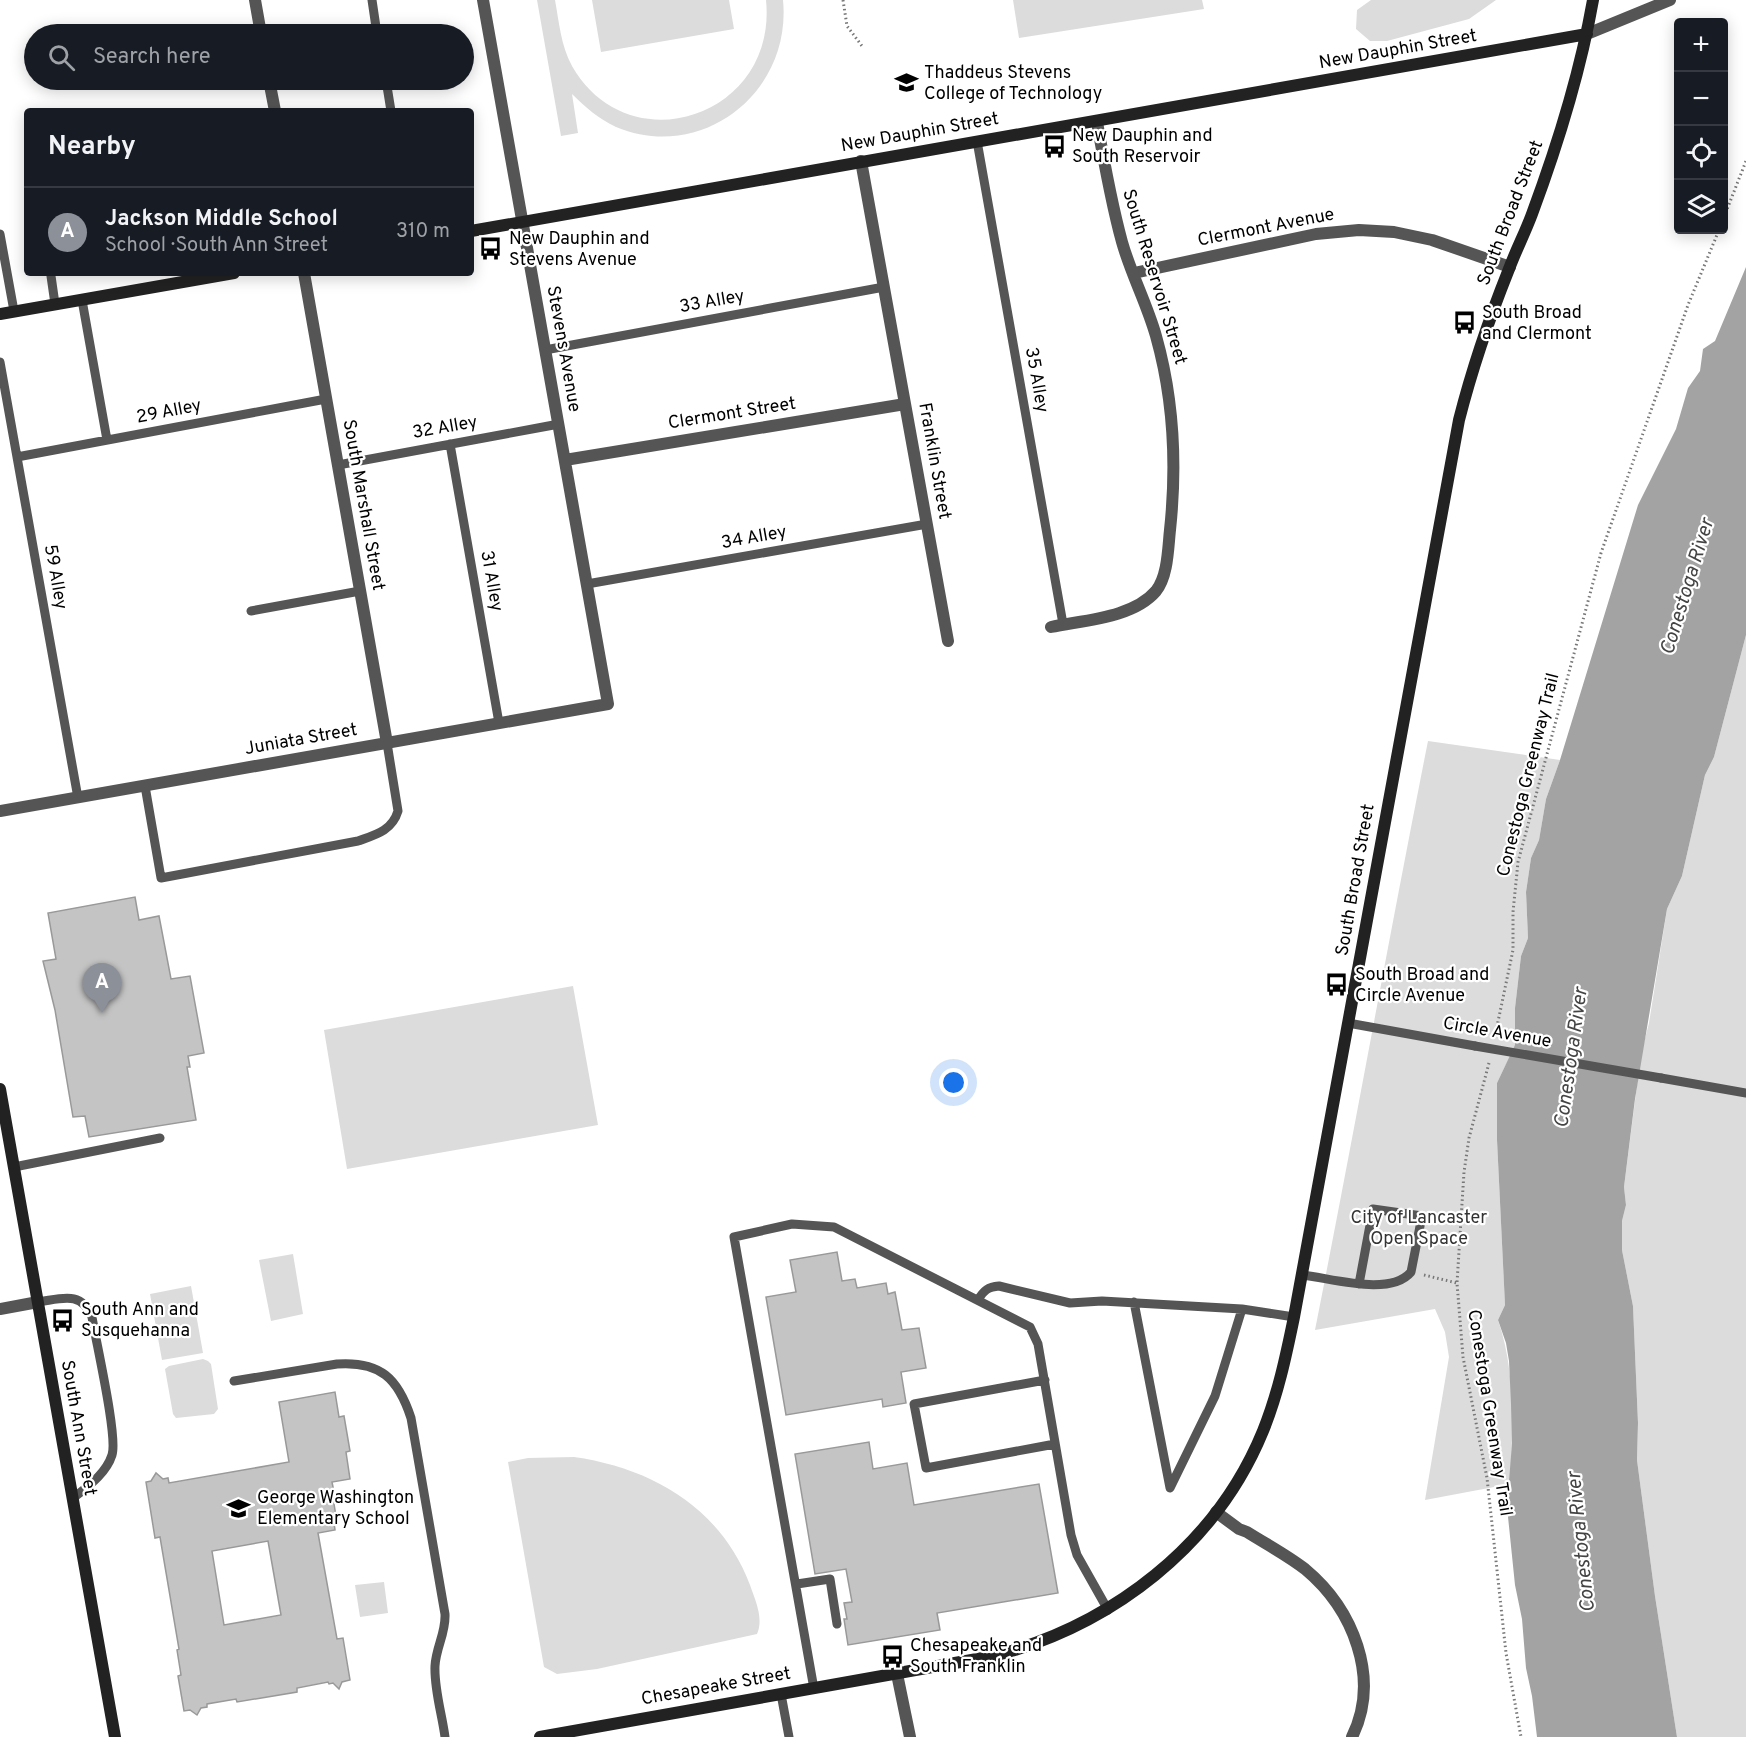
<!DOCTYPE html>
<meta charset="utf-8">
<style>
:root{--surface:#171b24;--page:#242831;--text:#f1f3f6;--muted:#9ea1a6;--line:#363941;--accent:#8c9099}
body{margin:0;font-family:Overpass,sans-serif;background:var(--page);color:var(--text)}
.controls{position:absolute;right:18px;top:18px;display:grid;overflow:hidden;border-radius:6px;box-shadow:0 3px 15px #0003}
.controls button{width:54px;height:54px;display:grid;place-items:center;padding:0;border:0;border-bottom:2px solid var(--line);background:var(--surface);color:var(--text);font:30px sans-serif}
.you{position:absolute;left:954px;top:1083px;width:21px;height:21px;margin:-15px;border:4px solid #fff;border-radius:50%;background:#1a73e8;box-shadow:0 0 0 9px #1a73e833}
.badge{display:grid;place-items:center;width:39px;height:39px;border-radius:50%;background:var(--accent);color:#fff;font-size:20px;font-weight:700}
.pin{position:absolute;translate:-50% -50px;filter:drop-shadow(0 2px 3px #0008)}
.pin::after{content:'';position:absolute;top:32px;width:21px;height:18px;background:inherit;clip-path:polygon(0 0,100% 0,50% 100%)}
.list{margin:0;padding:0;list-style:none}
h2{display:flex;justify-content:space-between;align-items:center;height:78px;margin:0;padding:0 24px;font-size:26px}
h2 small{font-size:20px;font-weight:400;color:var(--muted)}
.list li{display:grid;grid-template-columns:39px 1fr auto;gap:18px;align-items:center;box-sizing:border-box;height:90px;padding:0 24px;border-top:2px solid var(--line)}
.list b{display:block;font-size:22px;white-space:nowrap}
.list p{margin:0;font-size:20px;white-space:nowrap;color:var(--muted)}
.list em{font-size:20px;font-style:normal;color:var(--muted)}
.icon{flex:none;width:33px;height:33px;fill:none;stroke:currentColor;stroke-width:2;stroke-linecap:round;stroke-linejoin:round}
.map{position:relative;flex:none;width:1746px;height:1737px;overflow:hidden}
.search{position:absolute;background:var(--surface);box-shadow:0 3px 15px #0003;left:24px;top:24px;width:450px;height:66px;display:flex;align-items:center;gap:15px;box-sizing:border-box;padding:0 21px;border-radius:33px;color:var(--muted);font-size:22px}
.panel{position:absolute;background:var(--surface);box-shadow:0 3px 15px #0003;left:24px;top:108px;width:450px;height:168px;border-radius:6px}
.map>svg:first-child{display:block}
.green{fill:#dcdcdc}
.water{fill:#a3a3a3}
.building{fill:#c4c4c4;stroke:#999;stroke-width:1.5;fill-rule:evenodd}
.lines{fill:none;stroke-linecap:round;stroke-linejoin:round}
.path{stroke:#777;stroke-width:3;stroke-dasharray:1.5 3;stroke-linecap:butt}
.lane{stroke:#555;stroke-width:9}
.street{stroke:#555;stroke-width:12}
.secondary{stroke:#222;stroke-width:12}
.lane-bridge{stroke:#555;stroke-width:9}
.labels{text-anchor:middle;dominant-baseline:central;stroke-width:4.5;stroke-linejoin:round;paint-order:stroke}
.street-label{font-size:18px;fill:#000;stroke:#fff}
.poi-label{font-size:18px;fill:#000;stroke:#fff;text-anchor:start}
.park-label{font-size:18px;fill:#333;stroke:#fff}
.water-label{font-size:20px;font-style:italic;fill:#444;stroke:#fff}
</style>
<div class="map">
<svg width="1746" height="1737" viewBox="0 0 1746 1737">
<rect width="100%" height="100%" fill="#fff"/>
<path class="green" d="M 537,0 L 555,0 C 559,22 561,46 572,66 C 629,166 778,116 766,0 L 783,0 C 792,92 703,163 616,127 C 599,119 585,107 572,94 L 578,133 L 561,136 Z
M 592,0 L 729,0 L 734,29 L 601,52 Z
M 1013,0 L 1202,0 L 1204,9 L 1019,38 Z
M 1371,0 L 1496,0 L 1469,19 L 1387,41 L 1370,41 L 1356,29 L 1357,10 Z
M 1746,635 L 1746,1737 L 1677,1737 L 1655,1596 L 1637,1460 L 1638,1423 L 1633,1306 L 1622,1250 L 1622,1221 L 1626,1205 L 1624,1187 L 1641,1054 L 1649,1023 L 1667,909 L 1682,876 L 1705,775 L 1714,757 Z
M 1428,741 L 1560,760 L 1546,799 L 1539,840 L 1531,858 L 1526,892 L 1528,938 L 1521,956 L 1515,1008 L 1515,1046 L 1497,1083 L 1497,1140 L 1505,1305 L 1498,1320 C 1516,1372 1513,1430 1510,1484 L 1425,1500 L 1449,1357 L 1445,1332 L 1435,1309 L 1315,1330 C 1354,1133 1389,937 1428,741 Z
M 573,986 L 598,1125 L 347,1169 L 324,1030 Z
M 293,1254 L 303,1314 L 271,1321 L 259,1260 Z
M 191,1286 L 203,1353 L 162,1360 L 150,1294 Z
M 203,1359 L 208,1361 L 211,1364 L 218,1409 L 214,1414 L 176,1418 L 173,1414 L 165,1369 L 169,1366 Z
M 574,1457 C 652,1468 721,1508 750,1585 C 755,1600 764,1618 757,1634 L 597,1669 L 557,1674 L 544,1667 L 508,1462 L 528,1458 Z
M 384,1582 L 388,1613 L 360,1617 L 355,1585 Z"/>
<path class="water" d="M 1746,267 L 1746,635 L 1714,757 L 1705,775 L 1682,876 L 1667,909 L 1635,1099 L 1624,1187 L 1626,1205 L 1622,1221 L 1622,1250 L 1633,1306 L 1638,1423 L 1637,1460 L 1655,1596 L 1677,1737 L 1537,1737 L 1532,1696 L 1526,1668 L 1522,1619 L 1515,1585 L 1507,1507 L 1512,1443 L 1511,1404 L 1509,1361 L 1506,1343 L 1498,1320 L 1505,1305 L 1497,1140 L 1497,1083 L 1515,1045 L 1515,1008 L 1521,956 L 1528,938 L 1526,892 L 1531,858 L 1539,840 L 1546,799 L 1560,760 L 1638,505 L 1676,429 L 1688,388 L 1700,371 L 1703,349 L 1715,341 Z"/>
<path class="building" d="M 135,897 L 139,920 L 159,916 L 171,979 L 190,976 L 204,1053 L 188,1056 L 190,1067 L 187,1067 L 196,1120 L 89,1137 L 85,1116 L 73,1117 L 55,1010 L 43,961 L 56,959 L 48,913 Z
M 837,1252 L 842,1281 L 855,1279 L 857,1288 L 886,1283 L 888,1294 L 895,1292 L 902,1330 L 919,1328 L 926,1368 L 901,1372 L 906,1403 L 883,1407 L 882,1399 L 786,1415 L 766,1297 L 796,1292 L 790,1260 Z
M 335,1392 L 339,1417 L 344,1416 L 350,1451 L 346,1452 L 350,1479 L 332,1482 L 335,1497 L 333,1498 L 337,1522 L 334,1522 L 335,1530 L 318,1533 L 337,1639 L 343,1638 L 350,1680 L 342,1682 L 339,1689 L 333,1683 L 329,1684 L 328,1682 L 297,1688 L 297,1692 L 237,1702 L 236,1699 L 207,1704 L 207,1707 L 201,1708 L 197,1715 L 190,1710 L 184,1711 L 178,1676 L 181,1675 L 177,1650 L 179,1649 L 160,1537 L 155,1538 L 146,1482 L 151,1481 L 156,1473 L 163,1479 L 168,1478 L 169,1483 L 289,1462 L 279,1402 ZM 268,1541 L 281,1615 L 224,1625 L 212,1551 Z
M 869,1442 L 873,1469 L 907,1463 L 914,1505 L 1039,1484 L 1058,1593 L 937,1613 L 940,1630 L 848,1645 L 844,1619 L 847,1619 L 844,1603 L 852,1602 L 846,1569 L 815,1574 L 795,1454 Z"/>
<g class="lines">
<path class="path" d="M 843,0 L 847,26 L 862,46
M 1724,217 L 1746,161
M 1495,1036 L 1513,950 L 1513,912 L 1518,862 L 1601,553 L 1688,305 L 1719,230
M 1489,1063 L 1469,1138 L 1464,1172 L 1457,1283 L 1463,1357 L 1487,1478 L 1506,1653 L 1521,1737
M 1424,1275 L 1457,1283"/>
<path class="lane" d="M 372,0 L 377,34
M 386,80 L 391,111
M 977,141 L 1063,624
M 0,234 L 14,311
M 51,276 L 55,304
M 82,300 L 107,440
M 545,350 L 884,287
M 0,362 L 78,798
M 450,444 L 499,723
M 17,457 L 326,399
M 338,465 L 559,424
M 587,584 L 927,524
M 251,611 L 360,591
M 145,786 L 161,878 L 358,841 C 375,835 392,831 398,811 L 387,743
M 1348,1023 L 1475,1046
M 1661,1078 L 1746,1093
M 14,1167 L 160,1138
M 1302,1275 C 1331,1278 1390,1297 1411,1272 L 1422,1216 L 1373,1209 L 1359,1284
M 978,1300 C 984,1290 988,1287 999,1286 L 1070,1303 L 1102,1301 L 1242,1309 L 1294,1317
M 38,1302 C 61,1299 81,1290 92,1317 C 96,1342 118,1437 112,1455 C 106,1474 87,1487 72,1499
M 1134,1302 L 1170,1488 L 1215,1396 L 1242,1309
M 1045,1380 L 914,1404 L 926,1468 L 1055,1444
M 234,1381 L 337,1364 C 380,1361 398,1378 411,1418 L 445,1614 C 446,1633 436,1647 435,1666 C 434,1689 442,1714 445,1737
M 797,1584 L 830,1579 L 837,1624
M 814,1689 L 734,1237 L 792,1224 L 834,1227 L 1030,1327 L 1038,1344 L 1071,1535 L 1077,1555 L 1108,1610
M 781,1694 L 789,1737"/>
<path class="street" d="M 255,0 L 261,34
M 1587,34 L 1670,0
M 269,80 L 275,111
M 861,161 L 948,641
M 304,273 L 387,743
M 1134,273 L 1316,234 L 1359,230 L 1394,232 L 1432,240 L 1510,267
M 565,460 L 905,404
M 1051,627 C 1084,620 1133,618 1156,591 C 1168,576 1168,548 1170,530 C 1177,464 1174,400 1156,336 C 1147,304 1131,274 1122,242 C 1111,202 1104,162 1097,122
M 0,811 L 608,704 L 483,0
M 0,1309 L 38,1302
M 1216,1512 L 1239,1529 L 1247,1532 C 1266,1544 1287,1555 1305,1569 C 1353,1609 1381,1678 1352,1737
M 897,1674 L 910,1737"/>
<path class="secondary" d="M 471,231 L 1587,34
M 0,314 L 234,273
M 0,1089 L 115,1737
M 540,1737 L 994,1656 C 1112,1625 1216,1546 1263,1431 C 1278,1394 1286,1356 1294,1317 L 1459,420 C 1472,369 1489,319 1509,269 C 1516,250 1525,233 1532,214 C 1558,144 1580,74 1593,0"/>
<path class="lane-bridge" d="M 1475,1046 L 1661,1078"/>
</g>
<defs>
<symbol id="university-bare" viewBox="-9 -9 18 18"><path d="M0-5L7-2L0 1L-7-2ZM-4 1L0 2.5L4 1V4Q0 6-4 4Z" fill="#000" stroke="#fff" stroke-width="2.5" paint-order="stroke"/></symbol>
<symbol id="bus-bare" viewBox="-9 -9 18 18"><path d="M-5-6H5V4H4V6H2V4H-2V6H-4V4H-5ZM-3.5-4V0h7V-4ZM-3.5 1.2v1.5H-2V1.2ZM2 1.2v1.5H3.5V1.2Z" fill="#000" stroke="#fff" stroke-width="2.5" paint-order="stroke"/></symbol>
<symbol id="school-bare" viewBox="-9 -9 18 18"><path d="M0-5L7-2L0 1L-7-2ZM-4 1L0 2.5L4 1V4Q0 6-4 4Z" fill="#000" stroke="#fff" stroke-width="2.5" paint-order="stroke"/></symbol>
</defs>
<g fill-rule="evenodd">
<use href="#university-bare" x="890" y="66" width="33" height="33"/>
<use href="#bus-bare" x="1038" y="130" width="33" height="33"/>
<use href="#bus-bare" x="474" y="232" width="33" height="33"/>
<use href="#bus-bare" x="1448" y="306" width="33" height="33"/>
<use href="#bus-bare" x="1320" y="968" width="33" height="33"/>
<use href="#bus-bare" x="46" y="1304" width="33" height="33"/>
<use href="#school-bare" x="222" y="1492" width="33" height="33"/>
<use href="#bus-bare" x="876" y="1640" width="33" height="33"/>
</g>
<g class="labels">
<g class="street-label">
<text transform="translate(1398 50) rotate(-10)">New Dauphin Street</text>
<text transform="translate(920 133) rotate(-10)">New Dauphin Street</text>
<text transform="translate(1511 213) rotate(-69)">South Broad Street</text>
<text transform="translate(1266 228) rotate(-11)">Clermont Avenue</text>
<text transform="translate(1154 277) rotate(73)">South Reservoir Street</text>
<text transform="translate(712 302) rotate(-10)">33 Alley</text>
<text transform="translate(563 349) rotate(80)">Stevens Avenue</text>
<text transform="translate(1036 380) rotate(80)">35 Alley</text>
<text transform="translate(169 412) rotate(-11)">29 Alley</text>
<text transform="translate(732 414) rotate(-9)">Clermont Street</text>
<text transform="translate(445 428) rotate(-10)">32 Alley</text>
<text transform="translate(934 461) rotate(80)">Franklin Street</text>
<text transform="translate(363 505) rotate(80)">South Marshall Street</text>
<text transform="translate(754 538) rotate(-10)">34 Alley</text>
<text transform="translate(55 577) rotate(80)">59 Alley</text>
<text transform="translate(491 581) rotate(80)">31 Alley</text>
<text transform="translate(301 740) rotate(-10)">Juniata Street</text>
<text transform="translate(1529 775) rotate(-76)">Conestoga Greenway Trail</text>
<text transform="translate(1356 880) rotate(-80)">South Broad Street</text>
<text transform="translate(1497 1033) rotate(10)">Circle Avenue</text>
<text transform="translate(1489 1413) rotate(81)">Conestoga Greenway Trail</text>
<text transform="translate(78 1428) rotate(80)">South Ann Street</text>
<text transform="translate(716 1687) rotate(-10)">Chesapeake Street</text>
</g>
<g class="poi-label">
<text x="924" y="73">Thaddeus Stevens<tspan x="924" dy="21">College of Technology</tspan></text>
<text x="1072" y="136">New Dauphin and<tspan x="1072" dy="21">South Reservoir</tspan></text>
<text x="509" y="239">New Dauphin and<tspan x="509" dy="21">Stevens Avenue</tspan></text>
<text x="1482" y="313">South Broad<tspan x="1482" dy="21">and Clermont</tspan></text>
<text x="1355" y="975">South Broad and<tspan x="1355" dy="21">Circle Avenue</tspan></text>
<text x="81" y="1310">South Ann and<tspan x="81" dy="21">Susquehanna</tspan></text>
<text x="257" y="1498">George Washington<tspan x="257" dy="21">Elementary School</tspan></text>
<text x="910" y="1646">Chesapeake and<tspan x="910" dy="21">South Franklin</tspan></text>
</g>
<g class="park-label">
<text x="1419" y="1218">City of Lancaster<tspan x="1419" dy="21">Open Space</tspan></text>
</g>
<g class="water-label">
<text transform="translate(1688 587) rotate(-73)">Conestoga River</text>
<text transform="translate(1572 1058) rotate(-82)">Conestoga River</text>
<text transform="translate(1582 1542) rotate(-96)">Conestoga River</text>
</g>
</g>
</svg>
<div class="controls">
<button>+</button>
<button>−</button>
<button><svg class="icon" aria-label="locate" viewBox="0 0 24 24"><circle cx="12" cy="12" r="6"/><path d="M12 2v4M12 18v4M2 12h4M18 12h4"/></svg></button>
<button><svg class="icon" aria-label="layers" viewBox="0 0 24 24"><path d="M12 4l9 5-9 5-9-5zM3 14l9 5 9-5"/></svg></button>
</div>
<div class="you"></div>
<div class="pin badge" style="left:102px;top:1013px">A</div>
<div class="search"><svg class="icon" aria-label="search" viewBox="0 0 24 24"><circle cx="10" cy="10" r="6"/><path d="M15 15l6 6"/></svg>Search here</div>
<section class="panel">
<h2>Nearby<small></small></h2>
<ul class="list">
<li><span class="badge">A</span><div><b>Jackson Middle School</b><p>School · South Ann Street</p></div><em>310 m</em></li>
</ul>
</section>
</div>
